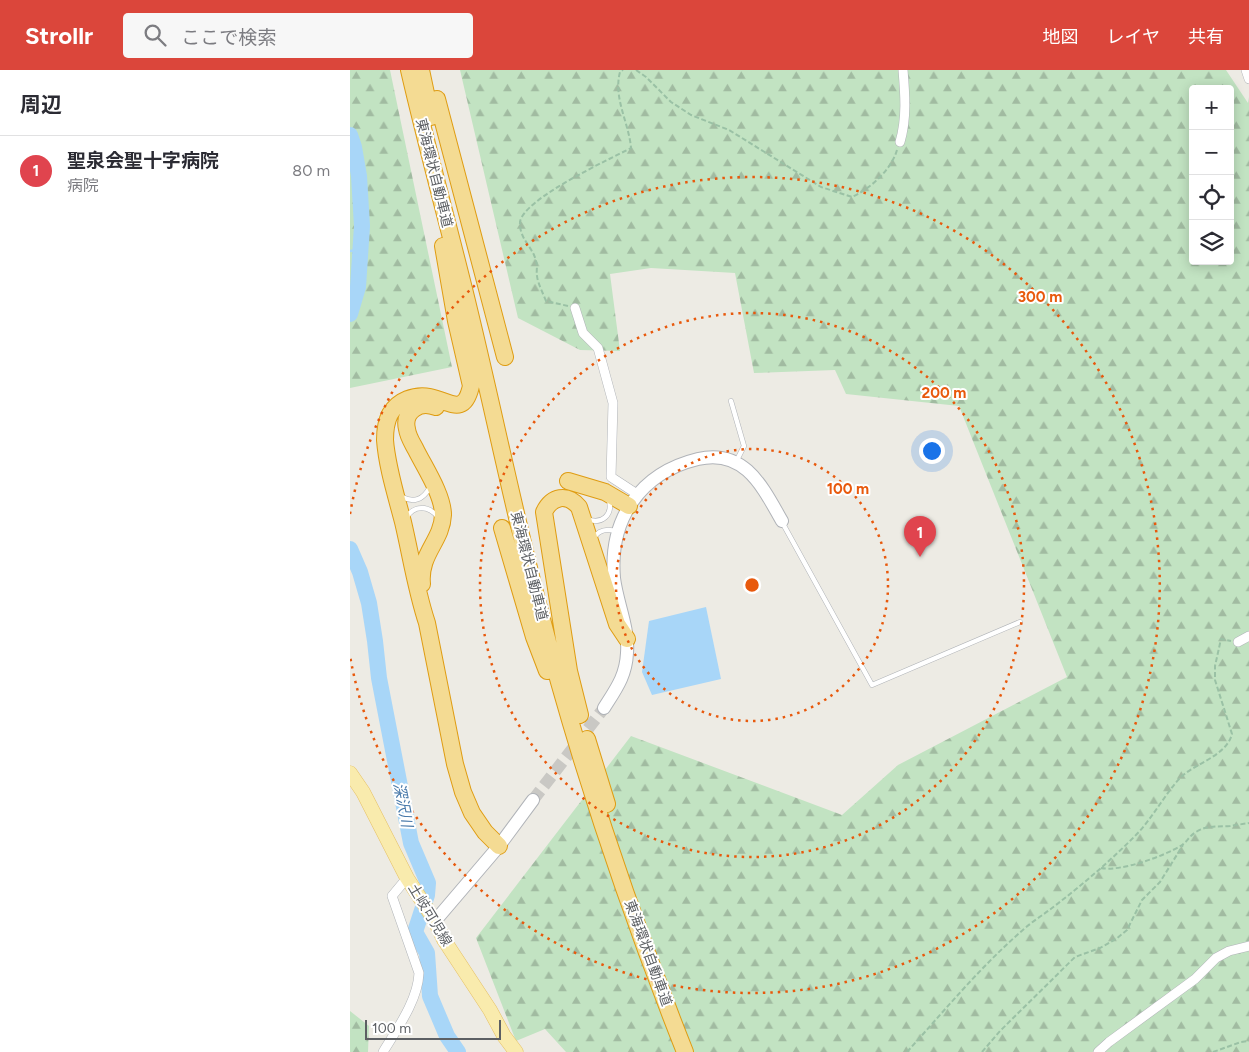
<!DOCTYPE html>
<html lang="ja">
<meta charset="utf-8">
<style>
:root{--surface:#fff;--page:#f7f7f7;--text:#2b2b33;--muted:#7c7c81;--line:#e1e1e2;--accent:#db463b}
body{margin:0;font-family:Figtree,"Noto Sans JP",sans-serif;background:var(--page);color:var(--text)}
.controls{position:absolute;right:15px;top:15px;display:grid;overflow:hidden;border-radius:5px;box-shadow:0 2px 12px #0003}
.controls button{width:45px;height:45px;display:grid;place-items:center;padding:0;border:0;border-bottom:1px solid var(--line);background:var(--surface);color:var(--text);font:25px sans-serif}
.scale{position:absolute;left:15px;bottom:12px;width:136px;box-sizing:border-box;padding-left:5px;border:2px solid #5c5f63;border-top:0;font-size:14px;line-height:18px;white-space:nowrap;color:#5c5f63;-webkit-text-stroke:4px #fff;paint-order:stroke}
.you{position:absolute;left:581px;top:380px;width:18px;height:18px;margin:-12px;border:4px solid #fff;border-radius:50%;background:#1a73e8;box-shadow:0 0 0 8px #1a73e833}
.badge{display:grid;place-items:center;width:32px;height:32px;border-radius:50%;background:var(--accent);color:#fff;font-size:16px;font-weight:700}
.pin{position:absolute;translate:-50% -41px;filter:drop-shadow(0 1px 2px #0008)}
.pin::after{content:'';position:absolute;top:26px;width:18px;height:15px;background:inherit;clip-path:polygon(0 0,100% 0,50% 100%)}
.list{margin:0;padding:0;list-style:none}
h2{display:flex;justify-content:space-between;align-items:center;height:65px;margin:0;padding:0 20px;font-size:21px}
h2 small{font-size:16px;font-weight:400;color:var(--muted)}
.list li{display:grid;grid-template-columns:32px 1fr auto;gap:15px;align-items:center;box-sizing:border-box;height:70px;padding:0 20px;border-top:1px solid var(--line)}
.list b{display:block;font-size:19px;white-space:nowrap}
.list p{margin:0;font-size:16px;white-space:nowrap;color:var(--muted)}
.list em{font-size:16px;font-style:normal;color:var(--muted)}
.icon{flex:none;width:28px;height:28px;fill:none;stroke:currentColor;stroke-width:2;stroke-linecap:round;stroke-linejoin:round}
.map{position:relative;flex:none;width:899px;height:982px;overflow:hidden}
header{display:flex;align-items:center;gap:30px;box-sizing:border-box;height:70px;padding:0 25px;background:var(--accent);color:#fff}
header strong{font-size:24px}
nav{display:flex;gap:28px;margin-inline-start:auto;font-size:18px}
.search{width:350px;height:45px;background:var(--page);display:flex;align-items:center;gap:12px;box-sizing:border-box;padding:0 18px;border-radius:5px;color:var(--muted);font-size:19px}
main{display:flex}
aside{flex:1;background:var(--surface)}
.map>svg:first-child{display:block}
.forest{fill:url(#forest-firs);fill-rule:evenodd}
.water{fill:#a8d6f8}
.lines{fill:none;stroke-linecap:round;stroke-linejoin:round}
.stream{stroke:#a8d6f8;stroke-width:2.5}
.river{stroke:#a8d6f8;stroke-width:16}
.secondary-tunnel{stroke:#c9c8c4;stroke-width:12;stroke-dasharray:12 6;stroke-linecap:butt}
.lane-casing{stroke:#b1b4b8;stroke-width:5.5}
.street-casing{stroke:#b1b4b8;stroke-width:10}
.secondary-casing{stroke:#b0b3b8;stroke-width:14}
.primary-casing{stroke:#e6c063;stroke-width:15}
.highway-casing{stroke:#df9c12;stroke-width:18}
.path{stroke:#9ac1a5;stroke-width:2;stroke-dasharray:5 2.5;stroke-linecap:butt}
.lane{stroke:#fff;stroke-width:4.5}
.street{stroke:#fff;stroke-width:9}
.secondary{stroke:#fff;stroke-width:12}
.primary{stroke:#f9ebad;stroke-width:14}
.highway{stroke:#f4db93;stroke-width:16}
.ring{fill:none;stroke:#e8590c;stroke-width:2.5;stroke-dasharray:2.5 5}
.labels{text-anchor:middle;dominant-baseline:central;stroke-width:4;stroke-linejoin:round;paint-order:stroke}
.street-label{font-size:14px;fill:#5c5f63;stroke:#fff}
.water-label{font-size:15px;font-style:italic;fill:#4778a9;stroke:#fff}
.centre{fill:#e8590c;stroke:#fff;stroke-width:2.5}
.ring-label{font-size:15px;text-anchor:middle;font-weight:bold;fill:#e8590c;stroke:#fff;stroke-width:4;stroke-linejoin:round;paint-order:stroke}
</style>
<header>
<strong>Strollr</strong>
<div class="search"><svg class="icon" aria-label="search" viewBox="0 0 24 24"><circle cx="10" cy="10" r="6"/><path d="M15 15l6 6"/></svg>ここで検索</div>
<nav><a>地図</a><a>レイヤ</a><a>共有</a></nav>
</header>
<main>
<aside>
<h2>周辺<small></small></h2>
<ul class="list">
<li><span class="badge" style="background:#e0444e">1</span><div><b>聖泉会聖十字病院</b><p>病院</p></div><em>80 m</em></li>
</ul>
</aside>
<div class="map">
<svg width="899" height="982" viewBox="0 0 899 982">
<defs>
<pattern id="forest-firs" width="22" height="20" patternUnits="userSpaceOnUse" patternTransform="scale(1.25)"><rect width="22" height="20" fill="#c2e3c2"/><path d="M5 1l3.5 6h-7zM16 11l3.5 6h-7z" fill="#a1bba1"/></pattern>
</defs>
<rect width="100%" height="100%" fill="#edebe4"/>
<path class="forest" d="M 0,0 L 40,0 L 102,297 L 0,318 Z
M 110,0 L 876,0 L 898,33 L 899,27 L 899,982 L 216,982 L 195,959 L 166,971 L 126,868 L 281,666 L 492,745 L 548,695 L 717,607 L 609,336 L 496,324 L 485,300 L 404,303 L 385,203 L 301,198 L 260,204 L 270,281 L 230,280 L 168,248 ZM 843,19 L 880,19 L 880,191 L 843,191 Z
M 0,941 L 19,956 L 18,982 L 0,982 Z"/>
<path class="water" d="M 356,537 L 371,609 L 302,625 L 292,602 L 299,551 Z"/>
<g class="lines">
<path class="stream" d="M 0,181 L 10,180"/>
<path class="river" d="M 0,65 L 4,77 L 9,106 L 12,156 L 8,217 L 0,244
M 0,479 L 10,502 L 19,533 L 25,571 L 29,608 L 61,773 L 78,813 L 77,825 L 65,862 L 77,883 L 80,926 L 97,966 L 108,982"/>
<path class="secondary-tunnel" d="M 183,730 L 254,638"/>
<defs>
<path id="lane" d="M 381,331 L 394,376 L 386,392
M 52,427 C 64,433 73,430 80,417
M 56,448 C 64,435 78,435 88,447
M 237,449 C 252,455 263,445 259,430
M 432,452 L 522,615 L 670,552
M 243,469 C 249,459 257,458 268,462"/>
<path id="street" d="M 896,0 L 899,9
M 550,72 C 557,48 555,24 553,0
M 225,238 L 233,263 L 248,278 L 263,333 L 261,407 L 287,424
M 888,572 L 899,566
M 33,982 C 47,959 68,930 69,903 L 42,826 L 57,808
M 748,982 L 759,972 L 845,909 L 866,888 L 879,881 L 899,876"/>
<path id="secondary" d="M 254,638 C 266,619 276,606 277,583 C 279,557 267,533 264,508 C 259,449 290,403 348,389 C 395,378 413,418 432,451
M 85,851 L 149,776 L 183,730"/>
<path id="primary" d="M 0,703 L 13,722 L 57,808 L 85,851 L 94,870 L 140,940 L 154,966 L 166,982"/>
<path id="highway" d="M 59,0 C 76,74 96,146 114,219 C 140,324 161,429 188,534 C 227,686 277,836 335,982
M 71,0 L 81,47
M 87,29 L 155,287
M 93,176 L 106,251 L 121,316 C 114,347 100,331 80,327 C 65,324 48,330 40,344 C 36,352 35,361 35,370 C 37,397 46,425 53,452 C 61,486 66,520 77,553 L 105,694 L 113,722 L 122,743 L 135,762 L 149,776
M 218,411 L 255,422 L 279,436
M 152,458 L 184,567 L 197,601
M 72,514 C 69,484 92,471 93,445 C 93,425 75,398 66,380 C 63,374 58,367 57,359 C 55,351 57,344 64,339 C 70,334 78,334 86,337
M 230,645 L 219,601 L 194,442 C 202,426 217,423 229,437 L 267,554 L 277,569
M 237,669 L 257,734"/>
</defs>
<use href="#lane" class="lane-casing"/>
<use href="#street" class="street-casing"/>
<use href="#secondary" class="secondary-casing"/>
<use href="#primary" class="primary-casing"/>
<use href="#highway" class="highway-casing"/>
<path class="path" d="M 286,0 L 296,7 L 321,32 L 341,45 L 379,60 L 471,117 L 502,127 C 521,118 541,100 547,80
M 218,236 L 196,231 C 193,223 188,214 187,206 C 186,201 188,195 186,191 C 183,177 169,169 170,152 C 173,129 260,89 281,78 C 279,53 263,28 270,2 L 273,0
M 751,798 C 770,802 815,786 832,775 C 837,772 840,765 846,762 C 857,755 868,757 880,756 C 886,755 893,754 899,753
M 557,982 C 595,940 631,896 674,859 C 683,851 693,845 702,838 C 731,816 759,792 785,766 C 802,749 813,727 829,709 C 844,693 876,687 882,664 L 865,610 L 865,596 L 871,569 L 881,571
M 632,982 L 650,961 L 725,887 L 750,878 L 766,869 L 777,860 L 792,830 L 810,812 L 833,775
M 863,982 L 891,972 L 899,971"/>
<use href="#lane" class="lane"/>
<use href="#street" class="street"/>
<use href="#secondary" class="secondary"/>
<use href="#primary" class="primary"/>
<use href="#highway" class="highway"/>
</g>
<g class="ring">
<circle cx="402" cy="515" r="136"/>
<circle cx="402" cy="515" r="272"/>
<path d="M0 444A408 408 0 1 1 0 586"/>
</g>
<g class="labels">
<g class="street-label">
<text transform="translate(84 103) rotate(76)">東海環状自動車道</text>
<text transform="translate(179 496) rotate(76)">東海環状自動車道</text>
<text transform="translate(80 845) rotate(59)">土岐可児線</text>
<text transform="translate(298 883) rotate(70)">東海環状自動車道</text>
</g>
<g class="water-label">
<text transform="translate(53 735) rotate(79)">深沢川</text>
</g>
</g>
<circle cx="402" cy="515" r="8" class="centre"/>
<g class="ring-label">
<text x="690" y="232">300 m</text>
<text x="594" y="328">200 m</text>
<text x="498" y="424">100 m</text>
</g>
</svg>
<div class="controls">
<button>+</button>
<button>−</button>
<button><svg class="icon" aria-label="locate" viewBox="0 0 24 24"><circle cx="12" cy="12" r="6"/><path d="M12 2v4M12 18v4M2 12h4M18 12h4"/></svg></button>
<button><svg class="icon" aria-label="layers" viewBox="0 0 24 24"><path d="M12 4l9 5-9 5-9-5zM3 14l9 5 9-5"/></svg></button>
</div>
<div class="scale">100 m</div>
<div class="you"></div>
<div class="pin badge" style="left:570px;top:487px;background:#e0444e">1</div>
</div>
</main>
